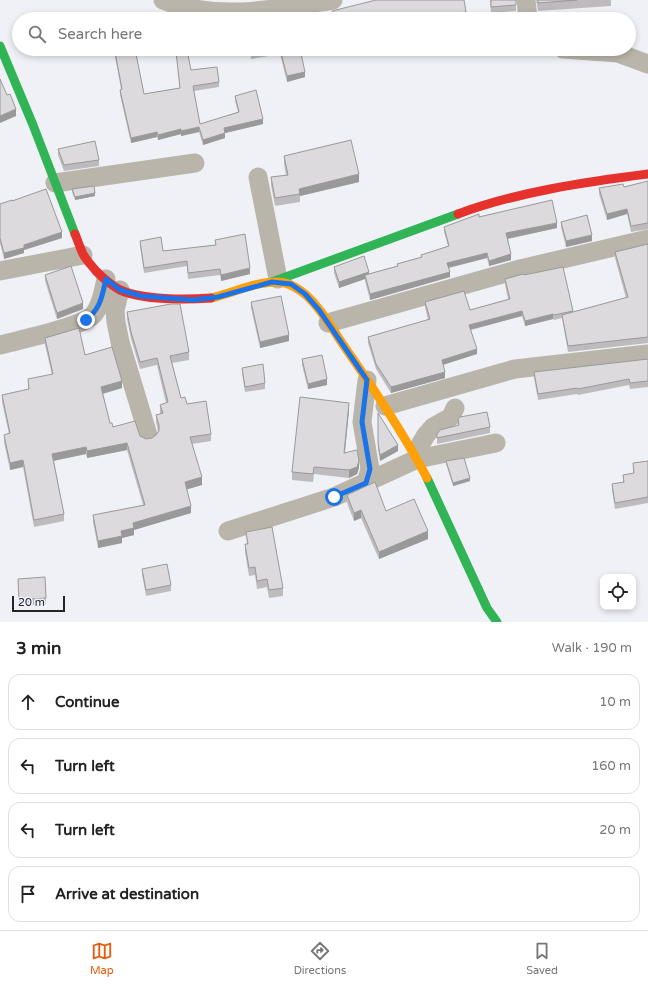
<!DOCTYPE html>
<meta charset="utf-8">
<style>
:root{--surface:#fff;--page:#f2f2f2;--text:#222;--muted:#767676;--line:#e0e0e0;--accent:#ea580c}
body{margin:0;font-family:"Varela Round",sans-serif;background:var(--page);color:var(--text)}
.controls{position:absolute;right:12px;bottom:12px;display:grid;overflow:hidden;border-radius:8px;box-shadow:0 2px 6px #0003}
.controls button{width:36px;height:36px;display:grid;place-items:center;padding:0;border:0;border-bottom:1px solid var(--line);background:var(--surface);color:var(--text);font:20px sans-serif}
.scale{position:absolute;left:12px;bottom:10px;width:53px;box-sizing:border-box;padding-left:4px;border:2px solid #242529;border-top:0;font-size:11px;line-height:14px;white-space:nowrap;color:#242529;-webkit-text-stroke:3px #edf0fa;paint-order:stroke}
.stop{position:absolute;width:12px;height:12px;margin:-9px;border:3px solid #1a73e8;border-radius:50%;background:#fff}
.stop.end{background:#1a73e8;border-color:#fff;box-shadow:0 1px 4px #0008}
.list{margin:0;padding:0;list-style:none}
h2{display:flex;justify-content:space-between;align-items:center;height:52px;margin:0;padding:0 16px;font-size:17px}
h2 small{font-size:13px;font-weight:400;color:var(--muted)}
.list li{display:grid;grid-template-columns:26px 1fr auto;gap:12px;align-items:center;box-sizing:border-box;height:56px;margin:0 8px 8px;padding:0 8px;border:1px solid var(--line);border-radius:12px}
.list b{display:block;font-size:15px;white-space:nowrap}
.list em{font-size:13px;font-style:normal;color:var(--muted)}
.icon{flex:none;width:22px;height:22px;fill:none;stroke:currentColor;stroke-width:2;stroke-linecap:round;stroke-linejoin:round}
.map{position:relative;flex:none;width:648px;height:622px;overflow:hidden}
.search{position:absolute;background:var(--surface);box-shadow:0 2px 6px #0003;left:12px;right:12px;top:12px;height:44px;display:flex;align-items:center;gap:10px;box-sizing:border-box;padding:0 14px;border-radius:22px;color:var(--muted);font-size:15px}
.sheet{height:308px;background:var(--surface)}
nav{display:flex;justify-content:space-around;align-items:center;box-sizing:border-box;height:56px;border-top:1px solid var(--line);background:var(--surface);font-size:11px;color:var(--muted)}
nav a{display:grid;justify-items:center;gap:2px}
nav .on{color:var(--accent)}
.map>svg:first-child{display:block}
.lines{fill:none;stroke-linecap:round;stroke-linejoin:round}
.street{stroke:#b9b5aa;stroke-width:19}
.fast{stroke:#30b455;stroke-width:9}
.slow{stroke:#ff9f0a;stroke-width:9}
.jam{stroke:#e5322d;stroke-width:9}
.wall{fill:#bdbbbd}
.shaded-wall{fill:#9a999a}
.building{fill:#dcdadc;stroke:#9a999a}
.route{stroke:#1a73e8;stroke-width:5}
</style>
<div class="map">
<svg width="648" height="622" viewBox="0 0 648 622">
<rect width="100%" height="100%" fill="#f0f1f7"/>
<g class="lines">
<path class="street" d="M 163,0 C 217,22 277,9 333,0
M 526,0 L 528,19
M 563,49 L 618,53 L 648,64
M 258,177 L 278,279
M 55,183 L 195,163
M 0,271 L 83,255
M 120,290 L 115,310 L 116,322 L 120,342 L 148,435
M 328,323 L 520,269 L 648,239
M 0,345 C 19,340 83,327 94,314 C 102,304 103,291 106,279
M 385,406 L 515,369 L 648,354
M 417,459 L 420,445 L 426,435 L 433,427 L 451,417 L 455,408
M 366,483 L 370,469 L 362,422 L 367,380
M 228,531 L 334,497 L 417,459 L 496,443"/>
<path class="fast" d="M 0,46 L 33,125 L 75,234
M 272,282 L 458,214
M 427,478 L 487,608 L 497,622"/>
<path class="slow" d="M 211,298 C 233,293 263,278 285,283 C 293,285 300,290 306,295 C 322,309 332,329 344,346 C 374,389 403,432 427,478"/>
<path class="jam" d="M 458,214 C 517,192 585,182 648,174
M 75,234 C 78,241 80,248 83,254 C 86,260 92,266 96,271 C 103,278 111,285 120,290 C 143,300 186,300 211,298"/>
</g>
<path class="wall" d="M 490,0 L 516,0 L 516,11 L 491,13 Z
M 536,0 L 611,0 L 611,6 L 538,11 Z
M 332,11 L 466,12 L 466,18 L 459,19 L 333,19 Z
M 117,49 L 139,49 L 135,50 L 144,94 L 180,88 L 176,52 L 191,70 L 219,82 L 219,87 L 194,91 L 200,124 L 238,112 L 235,101 L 235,96 L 263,124 L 225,133 L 225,138 L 203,145 L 199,132 L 181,136 L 181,134 L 158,140 L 157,137 L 131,143 L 120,95 L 120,90 L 121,89 L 115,57 L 115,52 L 118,51 Z
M 250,49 L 300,49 L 305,77 L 287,82 L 280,54 L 251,59 Z
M 58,149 L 99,160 L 99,166 L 64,171 L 58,155 Z
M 284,156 L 359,182 L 300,196 L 300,202 L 275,206 L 271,185 L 271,177 L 286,175 L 284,164 Z
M 648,181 L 648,229 L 631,232 L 627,214 L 607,220 L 599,194 L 599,188 L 624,187 Z
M 72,189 L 95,196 L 75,200 L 72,192 Z
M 12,201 L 62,238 L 24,250 L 24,253 L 4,259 L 0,243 L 0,204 Z
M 479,217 L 557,228 L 508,239 L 511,260 L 489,266 L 487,258 L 449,268 L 450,277 L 370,300 L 365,281 L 365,279 L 339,288 L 334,273 L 334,267 L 369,274 L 397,266 L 397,264 L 421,257 L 421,255 L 448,246 L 444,232 L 444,227 Z
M 561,222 L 592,241 L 566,247 L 561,227 Z
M 215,240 L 250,274 L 221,281 L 220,275 L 188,279 L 187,266 L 144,273 L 140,246 L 140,241 L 163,251 L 215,245 Z
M 648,244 L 648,343 L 568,352 L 562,318 L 554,320 L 553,319 L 525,326 L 522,316 L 471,330 L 477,354 L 443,365 L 445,378 L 391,393 L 376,369 L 368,343 L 368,337 L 428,320 L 425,307 L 425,302 L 470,310 L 508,299 L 505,285 L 505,279 L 524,275 L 573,311 L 573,312 L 626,298 L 615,258 L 615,252 Z
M 45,275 L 83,309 L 57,319 L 45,281 Z
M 251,302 L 289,341 L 260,348 L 251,308 Z
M 127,312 L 189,352 L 189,360 L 172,363 L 181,398 L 187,404 L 211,434 L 211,441 L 192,444 L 202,485 L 187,489 L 191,513 L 134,530 L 134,535 L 122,538 L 122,543 L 98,548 L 93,522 L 93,515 L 143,505 L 127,450 L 87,458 L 86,454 L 54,461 L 64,514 L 64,521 L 34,527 L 23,467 L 10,470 L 4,442 L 4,435 L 9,434 L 2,402 L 2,395 L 28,389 L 28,379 L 52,375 L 45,345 L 45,338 L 85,355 L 122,388 L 103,394 L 110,423 L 113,427 L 140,436 L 146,439 L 152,438 L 156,435 L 158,431 L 156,422 L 156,415 L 160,414 L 160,405 L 166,403 L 157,365 L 140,369 L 131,339 L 127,319 Z
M 302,359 L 327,385 L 308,389 L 302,365 Z
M 648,359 L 648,387 L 630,389 L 629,385 L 578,395 L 577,394 L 538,400 L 534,378 L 534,372 Z
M 242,368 L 265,383 L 265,389 L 245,392 L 242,373 Z
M 349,410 L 345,453 L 359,468 L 357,474 L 349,478 L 314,474 L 313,482 L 292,480 L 292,472 Z
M 378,413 L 398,451 L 380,461 L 378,449 Z
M 458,419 L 490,427 L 490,433 L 437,444 L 437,434 L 458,426 Z
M 446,461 L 470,481 L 453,486 L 446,464 Z
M 648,461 L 648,503 L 615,509 L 612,490 L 612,484 L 623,482 L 623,475 L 633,474 L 633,463 Z
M 347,495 L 386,511 L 428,539 L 379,559 L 361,518 L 354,521 L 347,503 Z
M 246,532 L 283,588 L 283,596 L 269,598 L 267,587 L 257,589 L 255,575 L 249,576 L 245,552 L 245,544 L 247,544 Z
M 142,569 L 171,585 L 171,591 L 146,596 L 142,574 Z
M 18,579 L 46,598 L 46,604 L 19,606 Z"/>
<path class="shaded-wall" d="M 305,72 L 305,77 L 287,82 L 287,76 Z
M 16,109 L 16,116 L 0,123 L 0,116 Z
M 263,119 L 263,124 L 225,133 L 225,138 L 203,145 L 203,140 L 224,128 Z
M 199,127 L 199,132 L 181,136 L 181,131 Z
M 181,129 L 181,134 L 158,140 L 158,135 Z
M 157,132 L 157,137 L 131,143 L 131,138 Z
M 359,174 L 359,182 L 300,196 L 299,189 Z
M 95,193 L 95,196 L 75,200 L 75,197 Z
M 627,209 L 627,214 L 607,220 L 607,214 Z
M 557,223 L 557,228 L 506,239 L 506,233 Z
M 62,232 L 62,238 L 24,250 L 24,253 L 4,259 L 4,253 L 24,245 Z
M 592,235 L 592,241 L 566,247 L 566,241 Z
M 487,253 L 487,258 L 447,268 L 447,263 Z
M 511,254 L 511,260 L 489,266 L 489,261 Z
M 250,268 L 250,274 L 221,281 L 221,275 Z
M 369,272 L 369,277 L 365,275 L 365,279 L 339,288 L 339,282 Z
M 450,272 L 450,277 L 370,300 L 370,294 Z
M 83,303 L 83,309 L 57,319 L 57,313 Z
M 522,311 L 522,316 L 469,330 L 469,325 Z
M 553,314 L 553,319 L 525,326 L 525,321 Z
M 289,335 L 289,341 L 260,348 L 260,342 Z
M 477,349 L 477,354 L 442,365 L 442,360 Z
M 445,372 L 445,378 L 391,393 L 391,387 Z
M 327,379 L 327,385 L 308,389 L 308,384 Z
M 122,381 L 122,388 L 101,394 L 101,387 Z
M 349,403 L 349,410 L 344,460 L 344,453 Z
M 127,443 L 127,450 L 87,458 L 87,451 Z
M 398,445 L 398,451 L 380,461 L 380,455 Z
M 86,447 L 86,454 L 52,461 L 52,454 Z
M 23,460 L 23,467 L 10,470 L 10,463 Z
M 359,461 L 359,468 L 357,474 L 349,478 L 349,470 Z
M 202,477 L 202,485 L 185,490 L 185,482 Z
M 470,478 L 470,481 L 453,486 L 453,483 Z
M 191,506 L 191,513 L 134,530 L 134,535 L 122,538 L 122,543 L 98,548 L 98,541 L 121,531 L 133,523 Z
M 361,510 L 361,518 L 354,521 L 354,513 Z
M 428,531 L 428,539 L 379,559 L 379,552 Z"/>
<path class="building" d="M 376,0 L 464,0 L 466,12 L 415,19 L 415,17 L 404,19 L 334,19 L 332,11 Z
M 491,0 L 516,0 L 516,5 L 491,7 Z
M 538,0 L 577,0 L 538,3 Z
M 264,15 L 264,19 L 245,19 L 245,17 Z
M 203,16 L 218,17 L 218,19 L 203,19 Z
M 118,49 L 135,49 L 144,94 L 180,88 L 176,52 L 187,50 L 191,70 L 217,67 L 219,82 L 193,86 L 200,124 L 239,112 L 235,96 L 256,90 L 263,119 L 224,128 L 225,133 L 203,140 L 199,127 L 181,131 L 181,129 L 158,135 L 157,132 L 131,138 L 120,90 L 122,89 L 115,52 L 119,51 Z
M 251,49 L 276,49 L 251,53 Z
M 280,49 L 300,49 L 305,72 L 287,76 Z
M 0,79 L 7,95 L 10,94 L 16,109 L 0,116 Z
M 351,140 L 359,174 L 299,189 L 300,194 L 275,198 L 271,177 L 288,175 L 284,156 Z
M 95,141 L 99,160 L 64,165 L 58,149 Z
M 648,181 L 648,223 L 631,226 L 627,209 L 607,214 L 599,188 L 623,184 L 624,187 Z
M 94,186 L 95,193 L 75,197 L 72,189 Z
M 46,189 L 62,232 L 24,245 L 24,248 L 4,253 L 0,238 L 0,204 L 12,200 L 12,201 Z
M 552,200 L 557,223 L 506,233 L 511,254 L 489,261 L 487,253 L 447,263 L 450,272 L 370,294 L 365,275 L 398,266 L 397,264 L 422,257 L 421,255 L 449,246 L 444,227 L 479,214 L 479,217 Z
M 587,215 L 592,235 L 566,241 L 561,222 Z
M 245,234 L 250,268 L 221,275 L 220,269 L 188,273 L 187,261 L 144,268 L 140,241 L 161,237 L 163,251 L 216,245 L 215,240 Z
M 648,244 L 648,337 L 568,346 L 562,315 L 628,297 L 615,252 Z
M 364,256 L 369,272 L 339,282 L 334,267 Z
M 71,266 L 83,303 L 57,313 L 45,275 Z
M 563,267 L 573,311 L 554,315 L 553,314 L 525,321 L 522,311 L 469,325 L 477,349 L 442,360 L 445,372 L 391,387 L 376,364 L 368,337 L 430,319 L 425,302 L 464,291 L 470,310 L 510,299 L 505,279 L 523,274 L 524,275 Z
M 281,296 L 289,335 L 260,342 L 251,302 Z
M 171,304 L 180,304 L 189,352 L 170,356 L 181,398 L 185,397 L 187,404 L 206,401 L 211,434 L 190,437 L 202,477 L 185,482 L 191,506 L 133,523 L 134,528 L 121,531 L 122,536 L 98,541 L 93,515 L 145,505 L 127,443 L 87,451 L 86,447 L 52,454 L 64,514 L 34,520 L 23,460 L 10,463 L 4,435 L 10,433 L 2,395 L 29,389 L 28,379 L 53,374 L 45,338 L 79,328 L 85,355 L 112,347 L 122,381 L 101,387 L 110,423 L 112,423 L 113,427 L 135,421 L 140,436 L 146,439 L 152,438 L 156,435 L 159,431 L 159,425 L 156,415 L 163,413 L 160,405 L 168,402 L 157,358 L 140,362 L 131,332 L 127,312 Z
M 322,355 L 327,379 L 308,384 L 302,359 Z
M 648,359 L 648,381 L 630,383 L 629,379 L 578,389 L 577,388 L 538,394 L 534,372 Z
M 263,364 L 265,383 L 245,387 L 242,368 Z
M 300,397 L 349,403 L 344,453 L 357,450 L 359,461 L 357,467 L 349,470 L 314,467 L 313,474 L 292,472 Z
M 487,412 L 490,427 L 437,438 L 437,434 L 440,430 L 459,425 L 458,419 L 460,417 Z
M 378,413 L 398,445 L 380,455 L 378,443 Z
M 464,458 L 470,478 L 453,483 L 446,461 Z
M 648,461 L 648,497 L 615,503 L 612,484 L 624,482 L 623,475 L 634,473 L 633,463 Z
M 375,482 L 386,511 L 414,499 L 428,531 L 379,552 L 361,510 L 354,513 L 347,495 Z
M 272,527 L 283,588 L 269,590 L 267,579 L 257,581 L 255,567 L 249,568 L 245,544 L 248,544 L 246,532 Z
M 167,564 L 171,585 L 146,590 L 142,569 Z
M 45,577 L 46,598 L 19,600 L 18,579 Z"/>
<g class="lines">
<path class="route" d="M 86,320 C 101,308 102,296 106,279 L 120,290 L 141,296 L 193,300 L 218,297 L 272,282 L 291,284 L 305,294 L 319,310 L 367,380 L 362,422 L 370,469 L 366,483 L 334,497"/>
</g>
</svg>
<div class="controls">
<button><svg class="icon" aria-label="locate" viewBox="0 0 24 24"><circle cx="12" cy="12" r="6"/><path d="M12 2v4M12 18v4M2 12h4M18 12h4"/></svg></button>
</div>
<div class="scale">20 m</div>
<div class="stop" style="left:334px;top:497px"></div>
<div class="stop end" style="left:86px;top:320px"></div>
<div class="search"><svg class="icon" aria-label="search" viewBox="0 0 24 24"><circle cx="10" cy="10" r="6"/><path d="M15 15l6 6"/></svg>Search here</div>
</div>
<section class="sheet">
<h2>3 min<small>Walk · 190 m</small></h2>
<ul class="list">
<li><svg class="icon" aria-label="ahead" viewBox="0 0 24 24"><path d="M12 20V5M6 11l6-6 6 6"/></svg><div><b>Continue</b></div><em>10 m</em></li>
<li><svg class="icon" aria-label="left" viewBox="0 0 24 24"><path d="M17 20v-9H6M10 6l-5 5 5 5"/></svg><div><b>Turn left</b></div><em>160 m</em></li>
<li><svg class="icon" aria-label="left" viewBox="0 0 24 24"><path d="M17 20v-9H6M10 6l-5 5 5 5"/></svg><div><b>Turn left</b></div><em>20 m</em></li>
<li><svg class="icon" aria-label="arrive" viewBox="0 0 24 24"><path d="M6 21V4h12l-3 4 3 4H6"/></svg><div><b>Arrive at destination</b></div></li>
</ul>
</section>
<nav>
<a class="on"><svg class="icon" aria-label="map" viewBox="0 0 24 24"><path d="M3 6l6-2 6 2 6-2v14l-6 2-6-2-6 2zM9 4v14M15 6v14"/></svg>Map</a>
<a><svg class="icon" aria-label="directions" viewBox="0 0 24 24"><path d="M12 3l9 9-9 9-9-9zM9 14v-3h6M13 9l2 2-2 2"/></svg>Directions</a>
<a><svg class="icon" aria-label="saved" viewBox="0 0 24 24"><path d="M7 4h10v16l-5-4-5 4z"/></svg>Saved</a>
</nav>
